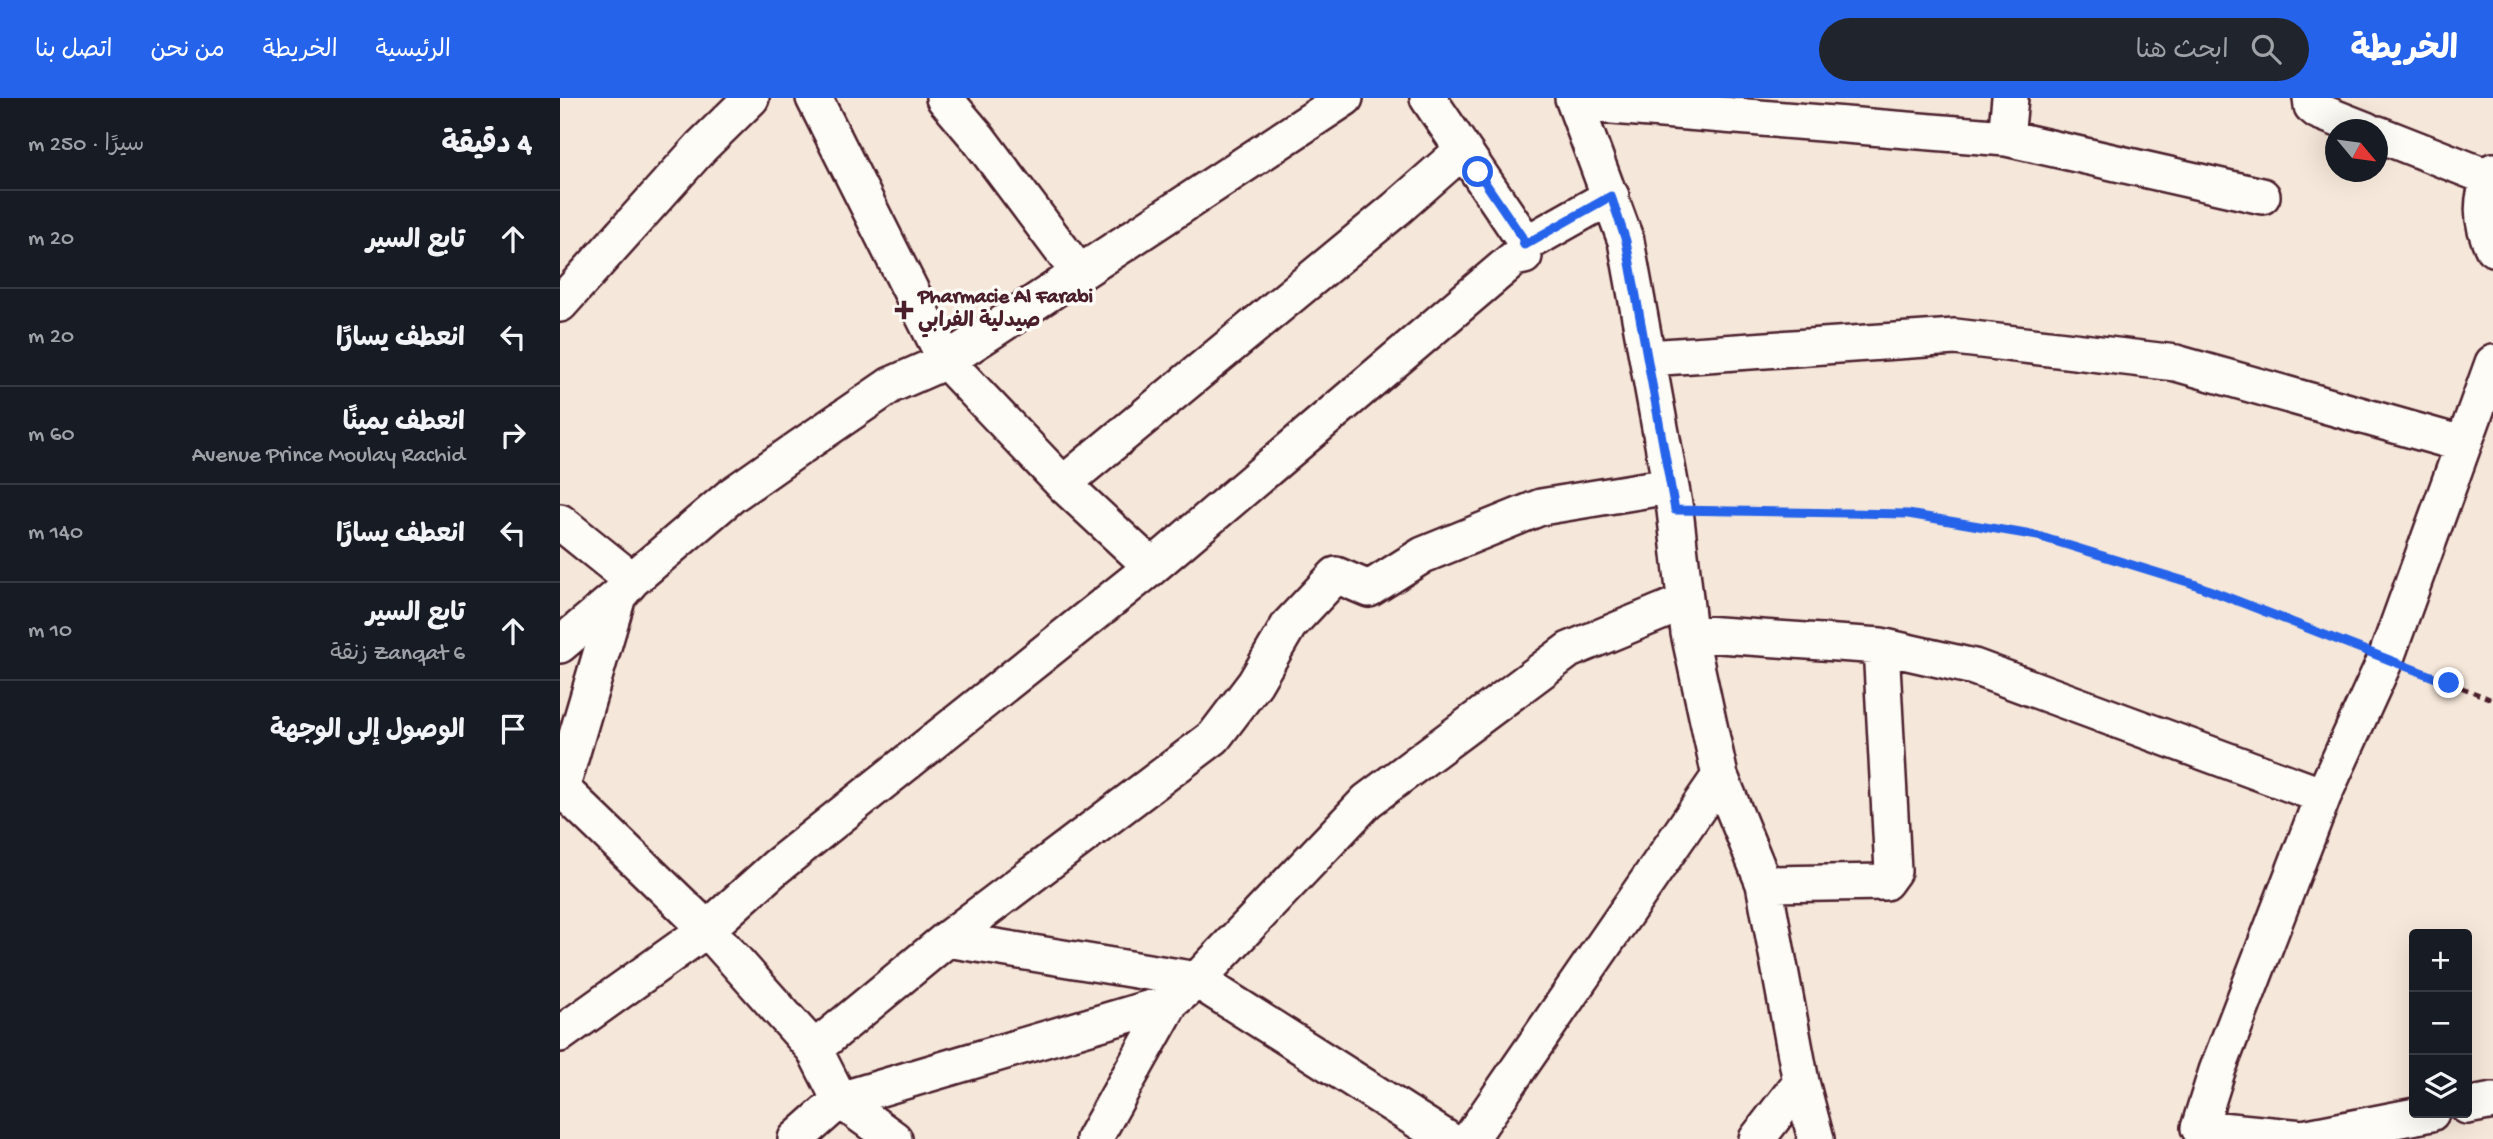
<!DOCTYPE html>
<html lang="ar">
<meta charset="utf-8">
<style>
:root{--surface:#171b24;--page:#20242c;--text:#f1f3f6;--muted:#9ea1a6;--line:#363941;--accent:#2563eb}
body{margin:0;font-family:"Gochi Hand","Playpen Sans Arabic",sans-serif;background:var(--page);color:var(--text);direction:rtl}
.controls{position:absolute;right:21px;bottom:21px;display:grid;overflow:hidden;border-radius:7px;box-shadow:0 7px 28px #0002}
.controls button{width:63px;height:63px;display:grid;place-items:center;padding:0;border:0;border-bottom:2px solid var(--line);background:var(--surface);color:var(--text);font:35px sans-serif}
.compass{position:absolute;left:1765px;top:21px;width:63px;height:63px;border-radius:50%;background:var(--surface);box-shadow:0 7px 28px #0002;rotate:119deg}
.stop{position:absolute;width:21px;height:21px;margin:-16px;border:5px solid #2563eb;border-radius:50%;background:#fff}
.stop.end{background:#2563eb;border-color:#fff;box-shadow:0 2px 7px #0008}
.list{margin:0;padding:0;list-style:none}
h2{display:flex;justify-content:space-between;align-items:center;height:91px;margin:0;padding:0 28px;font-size:30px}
h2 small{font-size:23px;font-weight:400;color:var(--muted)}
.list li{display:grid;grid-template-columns:46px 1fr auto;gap:21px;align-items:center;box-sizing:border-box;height:98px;padding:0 28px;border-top:2px solid var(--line)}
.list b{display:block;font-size:26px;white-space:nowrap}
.list p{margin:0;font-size:23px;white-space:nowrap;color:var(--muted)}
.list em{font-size:23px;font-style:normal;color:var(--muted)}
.icon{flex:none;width:38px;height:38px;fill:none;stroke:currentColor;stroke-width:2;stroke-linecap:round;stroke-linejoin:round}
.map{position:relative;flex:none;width:1933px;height:1041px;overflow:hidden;direction:ltr}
header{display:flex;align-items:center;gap:42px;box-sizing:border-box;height:98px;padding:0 35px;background:var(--accent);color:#fff}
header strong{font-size:33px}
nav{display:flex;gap:38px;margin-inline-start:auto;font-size:24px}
.search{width:490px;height:63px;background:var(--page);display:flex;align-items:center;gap:18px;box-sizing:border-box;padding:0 24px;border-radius:38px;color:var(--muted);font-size:26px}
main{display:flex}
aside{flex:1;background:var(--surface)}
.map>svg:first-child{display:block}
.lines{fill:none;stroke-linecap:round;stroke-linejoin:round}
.street-casing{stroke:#4a1f2b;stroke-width:40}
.path{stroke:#4a1f2b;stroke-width:4.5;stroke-dasharray:7 5;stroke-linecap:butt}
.street{stroke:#fdfcf7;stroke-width:35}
.route{stroke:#2563eb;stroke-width:9}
.poi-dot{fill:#4a1f2b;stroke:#fdfcf7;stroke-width:2.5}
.labels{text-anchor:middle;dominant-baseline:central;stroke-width:7;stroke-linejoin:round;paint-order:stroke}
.poi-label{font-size:21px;font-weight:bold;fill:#4a1f2b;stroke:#fdfcf7;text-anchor:start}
</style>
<header>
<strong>الخريطة</strong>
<div class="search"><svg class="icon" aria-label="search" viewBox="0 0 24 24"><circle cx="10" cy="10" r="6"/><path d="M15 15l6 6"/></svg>ابحث هنا</div>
<nav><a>الرئيسية</a><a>الخريطة</a><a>من نحن</a><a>اتصل بنا</a></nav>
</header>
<main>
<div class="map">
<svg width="1933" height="1041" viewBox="0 0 1933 1041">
<rect width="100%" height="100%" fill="#f5e7d9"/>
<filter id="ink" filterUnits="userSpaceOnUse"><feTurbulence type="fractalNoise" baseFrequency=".0143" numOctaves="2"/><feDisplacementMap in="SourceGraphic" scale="14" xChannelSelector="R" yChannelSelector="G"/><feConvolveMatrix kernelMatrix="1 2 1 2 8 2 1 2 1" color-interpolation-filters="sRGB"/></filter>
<g filter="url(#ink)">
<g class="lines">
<defs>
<path id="street" d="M 254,0 L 386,263 L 503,386 L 592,469
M 384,0 L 418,40 L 519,175
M 1013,0 L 1066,143 L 1115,412 L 1129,535 L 1160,678 L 1204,786 L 1241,984 L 1197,1041
M 1751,0 L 1752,8 L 1758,13 L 1806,32
M 1015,5 L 1446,40 L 1702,98
M 1818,36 L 1930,80
M 1446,40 L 1450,0
M 1933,73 C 1920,99 1920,124 1933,150
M 964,147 L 1051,98
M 0,206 L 141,49 L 191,0
M 1088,260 L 1395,239 L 1616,265 L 1902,346
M 503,386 L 836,111 L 903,52
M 0,424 L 72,482
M 1129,535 L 1321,548 L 1414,569 L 1763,698
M 0,547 L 58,498
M 2,691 L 147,831 L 254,951 L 280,1002 L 334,1041
M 0,695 L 58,498 L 72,482 L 172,397 L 239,350 L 331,287 L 386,263 L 785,0
M 1204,786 L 1325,784 L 1333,773 L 1321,548
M 387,841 L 637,882 L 887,1041
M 0,936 L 147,831 L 216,769 L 592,469 L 955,160 L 964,158 L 964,147 L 962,139 L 868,0
M 254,951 L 387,841 L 654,639 L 695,585 L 729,527 L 776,477 L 809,491 L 863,457 L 981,409 L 1109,388
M 1241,984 L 1256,1041
M 1907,1008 L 1933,1003
M 1871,1015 L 1743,1040 L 1639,1030 L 1657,973 L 1763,698 L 1826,560 L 1933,265
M 236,1041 L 280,1002 L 611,904
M 534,1041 L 611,904 L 637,882 L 807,703 L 1009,552 L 1125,504
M 910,1041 L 1160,678"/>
</defs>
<use href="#street" class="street-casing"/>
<path class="path" d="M 1150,412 L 1348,416 L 1478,438 L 1631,485 L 1793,548
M 1857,572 L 1933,602"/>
<use href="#street" class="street"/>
</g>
</g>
<g class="lines" filter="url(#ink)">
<path class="route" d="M 918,74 L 962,139 L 964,147 L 1051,98 L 1066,143 L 1115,412 L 1348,416 L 1478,438 L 1631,485 L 1889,585"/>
</g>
<path class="poi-dot" d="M340.5 201.5h7v7h7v7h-7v7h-7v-7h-7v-7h7z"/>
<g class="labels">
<g class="poi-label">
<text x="358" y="200">Pharmacie Al Farabi<tspan x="358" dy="24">صيدلية الفرابي</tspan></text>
</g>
</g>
</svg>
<div class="controls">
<button>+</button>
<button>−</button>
<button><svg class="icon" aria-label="layers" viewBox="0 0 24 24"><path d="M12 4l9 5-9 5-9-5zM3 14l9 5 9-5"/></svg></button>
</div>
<svg class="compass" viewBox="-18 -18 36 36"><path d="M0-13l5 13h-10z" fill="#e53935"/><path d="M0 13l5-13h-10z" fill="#9ea1a6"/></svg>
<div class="stop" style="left:918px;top:74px"></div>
<div class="stop end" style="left:1889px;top:585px"></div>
</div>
<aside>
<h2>4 دقيقة<small>سيرًا · 250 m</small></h2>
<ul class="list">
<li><svg class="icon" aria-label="ahead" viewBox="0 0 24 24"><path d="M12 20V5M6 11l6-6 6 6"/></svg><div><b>تابع السير</b></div><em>20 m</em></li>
<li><svg class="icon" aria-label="left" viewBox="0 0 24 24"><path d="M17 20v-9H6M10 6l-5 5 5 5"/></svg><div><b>انعطف يسارًا</b></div><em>20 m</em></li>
<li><svg class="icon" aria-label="right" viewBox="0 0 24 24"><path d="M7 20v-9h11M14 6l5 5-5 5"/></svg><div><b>انعطف يمينًا</b><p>Avenue Prince Moulay Rachid</p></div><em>60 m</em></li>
<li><svg class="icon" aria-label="left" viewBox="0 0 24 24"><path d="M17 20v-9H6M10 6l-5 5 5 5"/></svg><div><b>انعطف يسارًا</b></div><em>140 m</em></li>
<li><svg class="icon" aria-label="ahead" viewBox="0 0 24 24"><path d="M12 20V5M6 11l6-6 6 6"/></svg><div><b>تابع السير</b><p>Zanqat 6 زنقة</p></div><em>10 m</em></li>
<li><svg class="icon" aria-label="arrive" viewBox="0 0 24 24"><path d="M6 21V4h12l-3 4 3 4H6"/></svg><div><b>الوصول إلى الوجهة</b></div></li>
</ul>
</aside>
</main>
